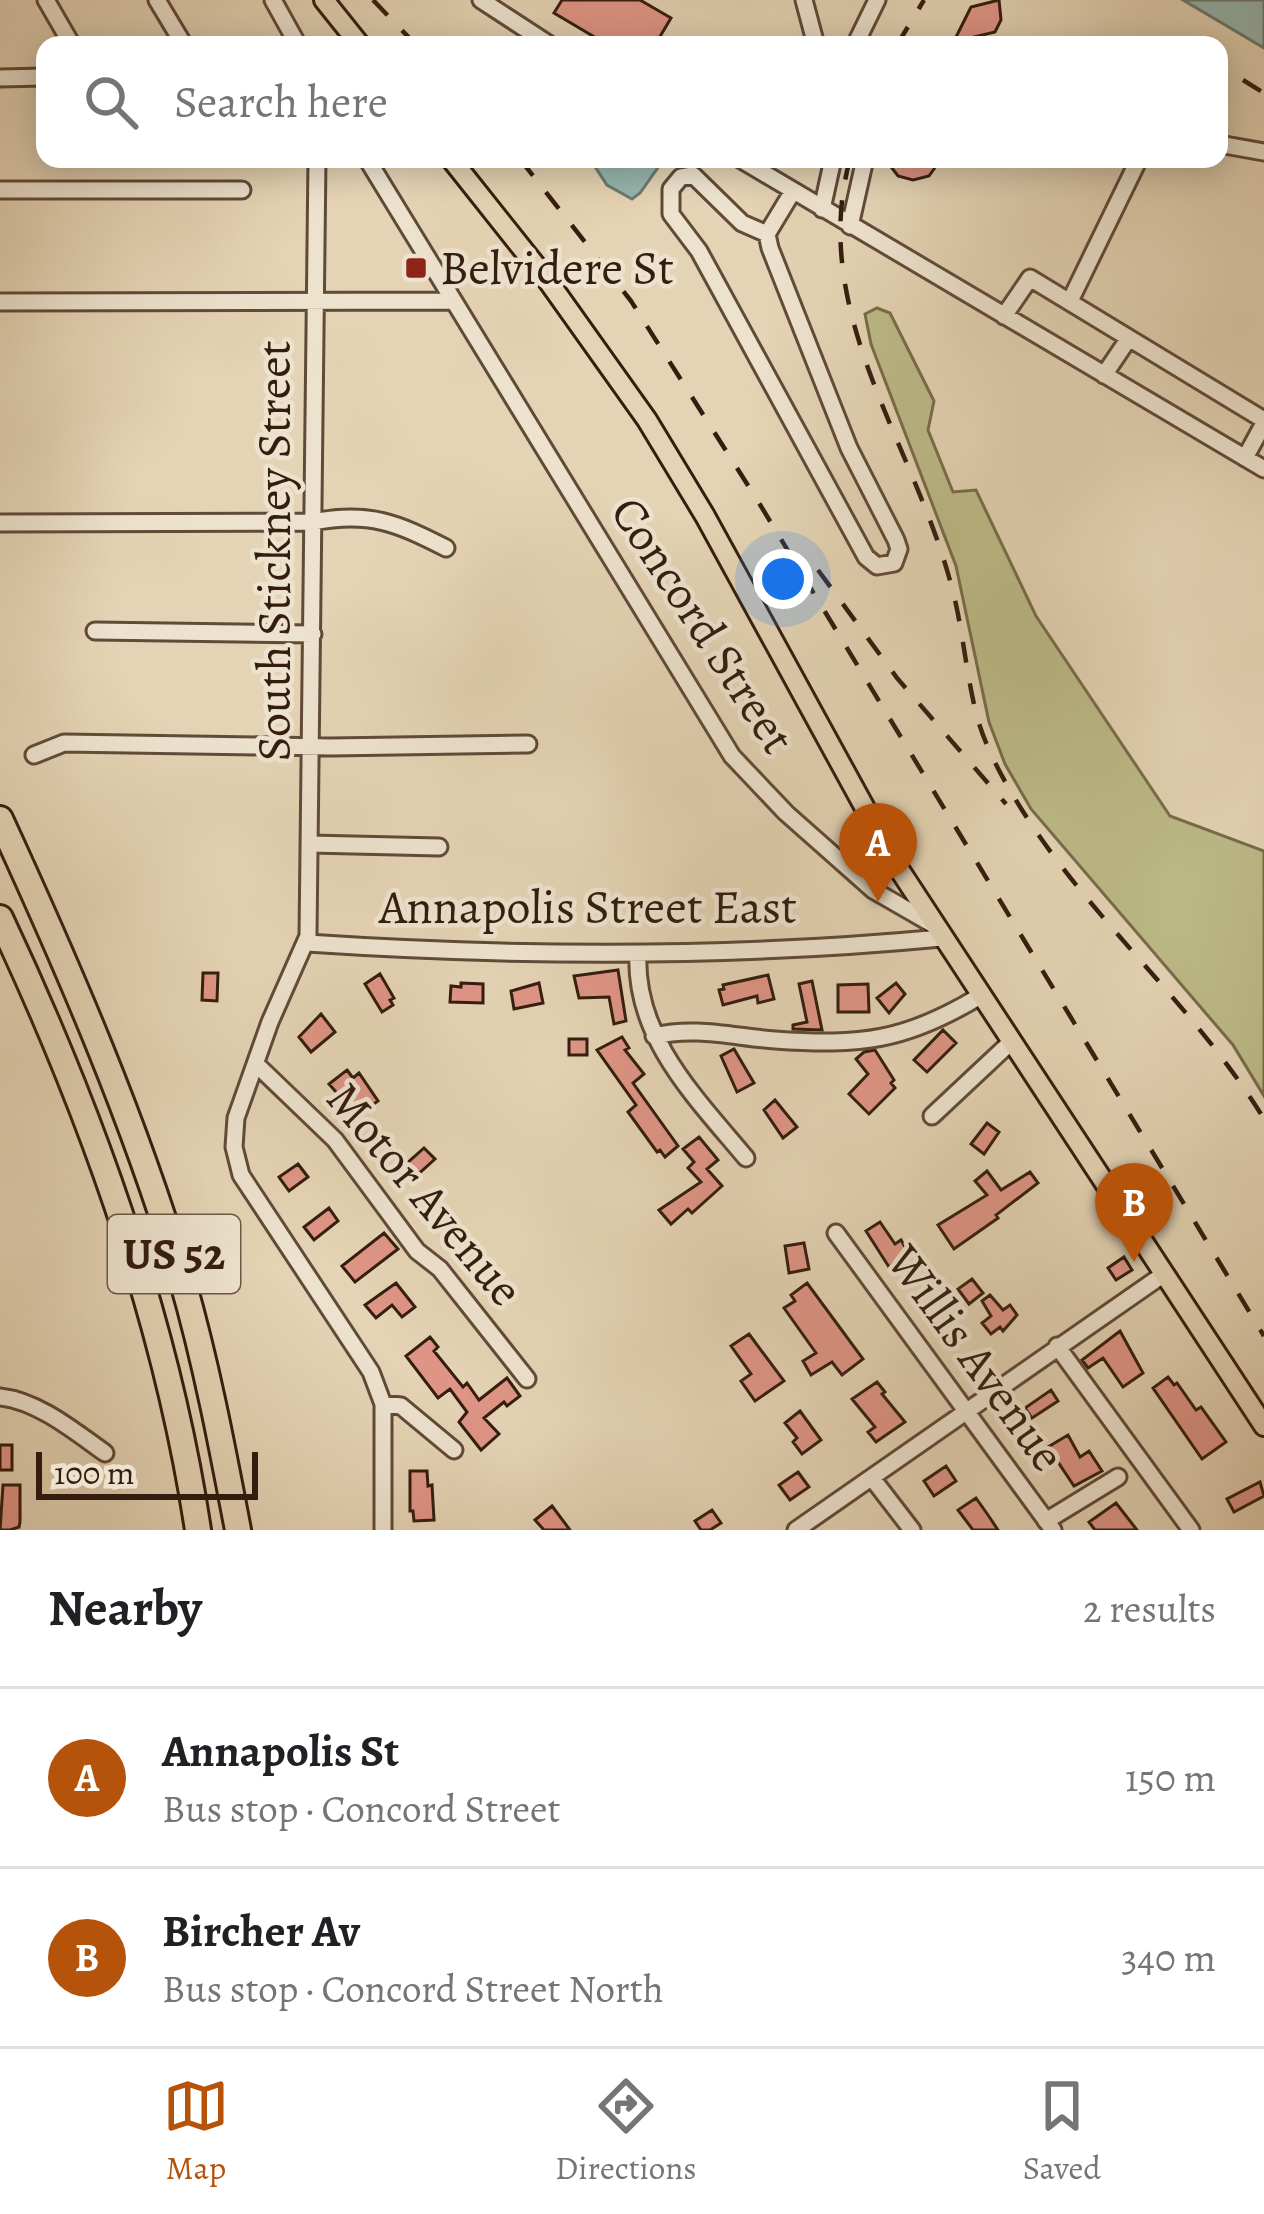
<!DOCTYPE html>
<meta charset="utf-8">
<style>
:root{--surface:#fff;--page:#f6f6f6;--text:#202124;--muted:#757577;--line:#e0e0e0;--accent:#b45309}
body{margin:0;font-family:Alegreya,serif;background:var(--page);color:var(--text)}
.scale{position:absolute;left:36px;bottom:30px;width:222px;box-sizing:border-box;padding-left:12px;border:6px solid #341d0f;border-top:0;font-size:33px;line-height:42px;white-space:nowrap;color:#341d0f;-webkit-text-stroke:9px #ede2ce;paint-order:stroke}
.you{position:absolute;left:783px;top:579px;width:42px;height:42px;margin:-30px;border:9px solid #fff;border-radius:50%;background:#1a73e8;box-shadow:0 0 0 18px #1a73e833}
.badge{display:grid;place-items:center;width:78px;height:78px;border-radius:50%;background:var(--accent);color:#fff;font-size:39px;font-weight:700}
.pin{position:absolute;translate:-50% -99px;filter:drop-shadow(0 3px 6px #0008)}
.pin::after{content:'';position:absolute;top:63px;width:42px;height:36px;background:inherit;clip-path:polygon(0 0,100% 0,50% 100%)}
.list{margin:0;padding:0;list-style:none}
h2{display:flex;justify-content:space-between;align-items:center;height:156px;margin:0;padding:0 48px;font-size:51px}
h2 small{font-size:39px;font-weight:400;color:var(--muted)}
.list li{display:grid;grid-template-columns:78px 1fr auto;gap:36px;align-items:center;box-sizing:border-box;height:180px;padding:0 48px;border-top:3px solid var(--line)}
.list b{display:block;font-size:45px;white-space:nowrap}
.list p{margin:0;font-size:39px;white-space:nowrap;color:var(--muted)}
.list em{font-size:39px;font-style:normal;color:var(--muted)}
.icon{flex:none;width:66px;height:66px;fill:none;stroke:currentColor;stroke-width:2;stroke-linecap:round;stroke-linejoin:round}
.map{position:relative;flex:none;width:1264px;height:1530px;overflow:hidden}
.search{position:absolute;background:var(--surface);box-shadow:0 6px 30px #0003;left:36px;right:36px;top:36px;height:132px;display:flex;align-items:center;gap:30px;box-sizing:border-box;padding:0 42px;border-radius:24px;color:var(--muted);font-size:45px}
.sheet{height:516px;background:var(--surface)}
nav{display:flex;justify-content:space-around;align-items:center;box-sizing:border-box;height:168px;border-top:3px solid var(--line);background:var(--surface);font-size:33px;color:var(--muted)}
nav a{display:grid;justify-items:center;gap:6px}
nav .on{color:var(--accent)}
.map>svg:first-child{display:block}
.green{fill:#bcba87;stroke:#786c4b;stroke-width:3}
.water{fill:#95b7b0;stroke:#6e7970;stroke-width:3}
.building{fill:#df9586;stroke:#341d0f;stroke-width:3}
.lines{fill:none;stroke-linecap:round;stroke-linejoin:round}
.minor-casing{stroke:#604a38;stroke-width:21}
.major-casing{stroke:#341d0f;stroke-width:24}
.highway-casing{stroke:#341d0f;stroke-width:30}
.minor{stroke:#ede2ce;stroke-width:15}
.major{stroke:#e4d3b4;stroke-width:18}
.highway{stroke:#e4d3b4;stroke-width:24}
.rail{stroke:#341d0f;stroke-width:4.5;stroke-dasharray:21 21;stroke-linecap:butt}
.poi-dot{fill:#8f2418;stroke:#ede2ce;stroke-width:4.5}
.labels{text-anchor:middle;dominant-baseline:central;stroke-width:9;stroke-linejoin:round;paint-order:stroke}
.shield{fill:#ede2ce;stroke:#6c5848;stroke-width:3}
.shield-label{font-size:45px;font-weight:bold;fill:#341d0f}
.poi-label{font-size:48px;fill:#341d0f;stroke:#ede2ce;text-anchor:start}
.street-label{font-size:48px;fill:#341d0f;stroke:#ede2ce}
</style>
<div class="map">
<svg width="1264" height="1530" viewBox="0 0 1264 1530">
<rect width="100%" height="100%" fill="#e4d3b4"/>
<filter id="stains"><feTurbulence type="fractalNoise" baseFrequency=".00167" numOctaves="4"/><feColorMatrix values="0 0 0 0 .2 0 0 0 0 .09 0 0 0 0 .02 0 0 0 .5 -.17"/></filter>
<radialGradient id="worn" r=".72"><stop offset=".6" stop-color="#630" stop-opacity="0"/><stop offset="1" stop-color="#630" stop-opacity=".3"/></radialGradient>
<path class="green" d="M 877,308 L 890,313 L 934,401 L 928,430 L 953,492 L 976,490 L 1036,616 L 1170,816 L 1264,851 L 1264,1096 L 1233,1045 L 1031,809 L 1005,764 L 989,722 L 956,566 L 871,344 L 865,314 Z"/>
<path class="water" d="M 1183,0 L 1264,0 L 1264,48 Z
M 590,159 L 664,159 L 640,193 L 632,199 L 607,185 Z"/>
<path class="building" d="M 562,0 L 640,0 L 671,18 L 655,45 L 608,45 L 554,13 Z
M 999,0 L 1001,20 L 995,32 L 974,37 L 969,45 L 952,45 L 971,7 Z
M 885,159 L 941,159 L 929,176 L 913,180 L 898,176 Z
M 618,970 L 626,1021 L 614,1024 L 609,997 L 579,998 L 574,976 Z
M 203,973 L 218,973 L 217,1001 L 202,1000 Z
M 380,974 L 394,998 L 390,1000 L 393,1005 L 382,1012 L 365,984 Z
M 768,975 L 774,999 L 758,1003 L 757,996 L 723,1005 L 719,990 L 724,989 L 723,985 Z
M 812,981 L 822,1030 L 793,1029 L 793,1025 L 807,1022 L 799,984 Z
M 461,983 L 483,984 L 483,1003 L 450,1002 L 451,986 L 461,987 Z
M 539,983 L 543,1003 L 514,1009 L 511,991 Z
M 896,983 L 905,994 L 889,1013 L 877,998 Z
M 868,984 L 869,1012 L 838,1012 L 838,985 Z
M 321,1014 L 335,1032 L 311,1052 L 299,1037 Z
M 943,1030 L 956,1043 L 927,1072 L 914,1060 Z
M 622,1037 L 629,1048 L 625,1050 L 644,1074 L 633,1083 L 678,1146 L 665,1157 L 660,1150 L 657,1152 L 628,1112 L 636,1105 L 597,1050 Z
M 569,1039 L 587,1039 L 587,1055 L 569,1055 Z
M 734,1049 L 754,1083 L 737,1092 L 721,1056 Z
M 875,1050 L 894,1080 L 891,1083 L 895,1088 L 869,1114 L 849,1094 L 868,1074 L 856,1059 L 864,1052 Z
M 347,1070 L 353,1078 L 359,1073 L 378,1101 L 357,1116 L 329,1084 Z
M 775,1100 L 797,1127 L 783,1138 L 764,1110 Z
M 987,1123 L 999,1132 L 984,1154 L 971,1144 Z
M 699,1137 L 718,1160 L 707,1169 L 722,1186 L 692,1213 L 688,1209 L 671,1224 L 659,1210 L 701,1182 L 688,1168 L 694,1162 L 683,1149 Z
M 424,1148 L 435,1159 L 415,1177 L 405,1165 Z
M 298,1164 L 308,1177 L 289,1191 L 279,1177 Z
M 987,1171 L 1001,1190 L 1030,1172 L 1038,1183 L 996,1215 L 998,1218 L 954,1249 L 938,1225 L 987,1195 L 975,1181 Z
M 329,1208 L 338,1221 L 314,1240 L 304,1227 Z
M 880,1222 L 895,1244 L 901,1240 L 909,1254 L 889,1267 L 866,1231 Z
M 384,1233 L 398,1249 L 355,1282 L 342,1266 Z
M 804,1243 L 809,1269 L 789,1273 L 785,1246 Z
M 1124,1257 L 1132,1270 L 1116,1280 L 1108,1268 Z
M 972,1279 L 983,1293 L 969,1304 L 958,1289 Z
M 396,1283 L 415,1307 L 402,1317 L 392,1305 L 376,1318 L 365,1305 Z
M 807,1283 L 863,1359 L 842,1375 L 832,1362 L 811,1375 L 803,1361 L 816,1353 L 784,1308 L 795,1301 L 791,1295 Z
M 990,1295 L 1003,1310 L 1010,1305 L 1017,1315 L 1003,1331 L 1000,1327 L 991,1334 L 982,1323 L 991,1316 L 982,1301 Z
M 1120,1331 L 1143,1373 L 1123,1387 L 1103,1358 L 1088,1368 L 1082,1360 Z
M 749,1334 L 784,1381 L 755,1401 L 741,1381 L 751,1374 L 731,1346 Z
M 430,1337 L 438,1347 L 434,1351 L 463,1387 L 467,1383 L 479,1400 L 507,1378 L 520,1396 L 507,1406 L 504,1402 L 484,1418 L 499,1434 L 481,1450 L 459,1422 L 467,1412 L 450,1389 L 438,1398 L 406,1356 Z
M 1168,1377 L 1174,1385 L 1177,1383 L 1196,1410 L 1201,1407 L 1226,1442 L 1202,1459 L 1153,1388 Z
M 877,1382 L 885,1392 L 882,1394 L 905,1422 L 876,1442 L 868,1432 L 875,1427 L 852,1399 Z
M 1051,1390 L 1058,1401 L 1032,1418 L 1025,1408 Z
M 800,1411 L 821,1440 L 802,1454 L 793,1442 L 797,1438 L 785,1423 Z
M 1068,1435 L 1080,1457 L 1089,1451 L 1102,1471 L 1074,1486 L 1048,1447 Z
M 0,1445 L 12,1445 L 12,1470 L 0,1470 Z
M 946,1466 L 956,1481 L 934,1496 L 924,1481 Z
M 410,1471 L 427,1471 L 428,1486 L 432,1485 L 434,1520 L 414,1521 L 413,1511 L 410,1511 Z
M 798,1472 L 809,1487 L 790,1500 L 779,1485 Z
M 1260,1482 L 1264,1496 L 1234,1512 L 1227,1499 Z
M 3,1485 L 20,1485 L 20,1522 L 19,1527 L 10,1530 L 0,1530 Z
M 976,1498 L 988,1515 L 998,1530 L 973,1530 L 958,1510 Z
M 1116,1503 L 1137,1530 L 1095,1530 L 1089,1522 Z
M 552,1506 L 570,1530 L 544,1530 L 535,1520 Z
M 712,1510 L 721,1523 L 710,1530 L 701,1530 L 695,1521 Z"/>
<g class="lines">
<defs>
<path id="minor" d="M 46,0 L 72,45
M 157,0 L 184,45
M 273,0 L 298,45
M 481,0 L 550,45
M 804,0 L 816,45
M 855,45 L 877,0
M 0,78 L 45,77
M 1219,144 L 1264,152
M 317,159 L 308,936 L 270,1022 L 236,1118 L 234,1147 L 241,1175 L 371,1372 L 383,1404 L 383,1530
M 367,159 L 732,756 L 786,813 L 873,890 L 932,924
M 740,159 L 1264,469
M 0,190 L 242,190
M 822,209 L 833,159
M 850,226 L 865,159
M 767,234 L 742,223 L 693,175 L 681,177 L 671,189 L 671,214 L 699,251 L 866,557 L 877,566 L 894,563 L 899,549 L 896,540 L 849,448 L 770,248 L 767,234 L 793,191
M 1070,301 L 1139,159
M 0,302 L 453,301
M 1004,316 L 1030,278 L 1264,420
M 1104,375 L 1129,338
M 1245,458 L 1264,423
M 0,523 L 313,522 C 369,511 397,523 446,548
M 95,631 L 313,634
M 34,755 L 64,743 L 331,747 L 528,744
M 310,844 L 439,847
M 307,943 C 517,957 731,958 941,938
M 638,954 C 634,1037 696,1098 746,1158
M 654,1036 C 695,1026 734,1037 775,1040 C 861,1046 906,1041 980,996
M 257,1065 L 335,1140 L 417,1251 L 440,1269 L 527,1379
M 932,1116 L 1011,1042
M 836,1233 L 1053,1530
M 1057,1346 L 1191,1530
M 0,1397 C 38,1401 74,1431 105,1453
M 383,1404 L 401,1406 L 454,1450
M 872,1478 L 912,1530
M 1046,1521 L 1118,1477
M 796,1530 L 1164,1274"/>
<path id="major" d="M 324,0 L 360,45
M 451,159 L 548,281 L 647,420 L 705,516 L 895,863 L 1264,1426"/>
<path id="highway" d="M 0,819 C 69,969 135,1121 182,1279 C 206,1362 222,1446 238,1530
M 0,918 C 91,1111 166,1318 198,1530"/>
</defs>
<use href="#minor" class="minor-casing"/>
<use href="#major" class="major-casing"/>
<use href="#highway" class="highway-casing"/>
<use href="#minor" class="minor"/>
<use href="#major" class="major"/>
<use href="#highway" class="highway"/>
<path class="rail" d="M 373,0 L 416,45
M 897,45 L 924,0
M 1243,80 L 1264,93
M 520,159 L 631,301 L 756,498 L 1264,1336
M 850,159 C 809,309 910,438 949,577 C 963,623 965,673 978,720 C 987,751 1005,783 1022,810 C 1092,921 1195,1006 1264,1119
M 818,570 L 897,678 L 1006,804"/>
</g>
<rect class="poi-dot" x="404" y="256" width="24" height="24" rx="6"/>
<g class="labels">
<rect class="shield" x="108" y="1215" width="132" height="78" rx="9"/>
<g class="shield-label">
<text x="174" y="1254">US 52</text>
</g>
<g class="poi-label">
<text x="440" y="268">Belvidere St</text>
</g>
<g class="street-label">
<text transform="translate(274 551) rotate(-90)">South Stickney Street</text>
<text transform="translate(703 625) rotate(57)">Concord Street</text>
<text x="588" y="907">Annapolis Street East</text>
<text transform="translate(425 1194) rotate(50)">Motor Avenue</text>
<text transform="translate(976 1358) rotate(54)">Willis Avenue</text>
</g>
</g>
<rect width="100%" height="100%" filter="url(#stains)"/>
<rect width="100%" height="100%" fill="url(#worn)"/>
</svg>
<div class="scale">100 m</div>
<div class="you"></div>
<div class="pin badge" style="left:878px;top:902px">A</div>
<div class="pin badge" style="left:1134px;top:1262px">B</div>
<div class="search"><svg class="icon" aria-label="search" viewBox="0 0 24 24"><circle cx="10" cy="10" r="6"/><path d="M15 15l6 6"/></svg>Search here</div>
</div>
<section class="sheet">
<h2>Nearby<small>2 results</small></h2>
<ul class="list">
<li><span class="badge">A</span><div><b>Annapolis St</b><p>Bus stop · Concord Street</p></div><em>150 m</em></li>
<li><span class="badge">B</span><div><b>Bircher Av</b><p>Bus stop · Concord Street North</p></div><em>340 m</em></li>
</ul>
</section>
<nav>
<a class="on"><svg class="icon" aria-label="map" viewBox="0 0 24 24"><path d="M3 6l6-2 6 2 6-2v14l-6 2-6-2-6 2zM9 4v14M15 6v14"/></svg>Map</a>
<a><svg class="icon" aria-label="directions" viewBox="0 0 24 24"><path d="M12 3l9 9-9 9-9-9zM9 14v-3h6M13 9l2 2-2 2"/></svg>Directions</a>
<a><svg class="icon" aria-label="saved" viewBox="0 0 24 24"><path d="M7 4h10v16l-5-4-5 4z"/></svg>Saved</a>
</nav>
